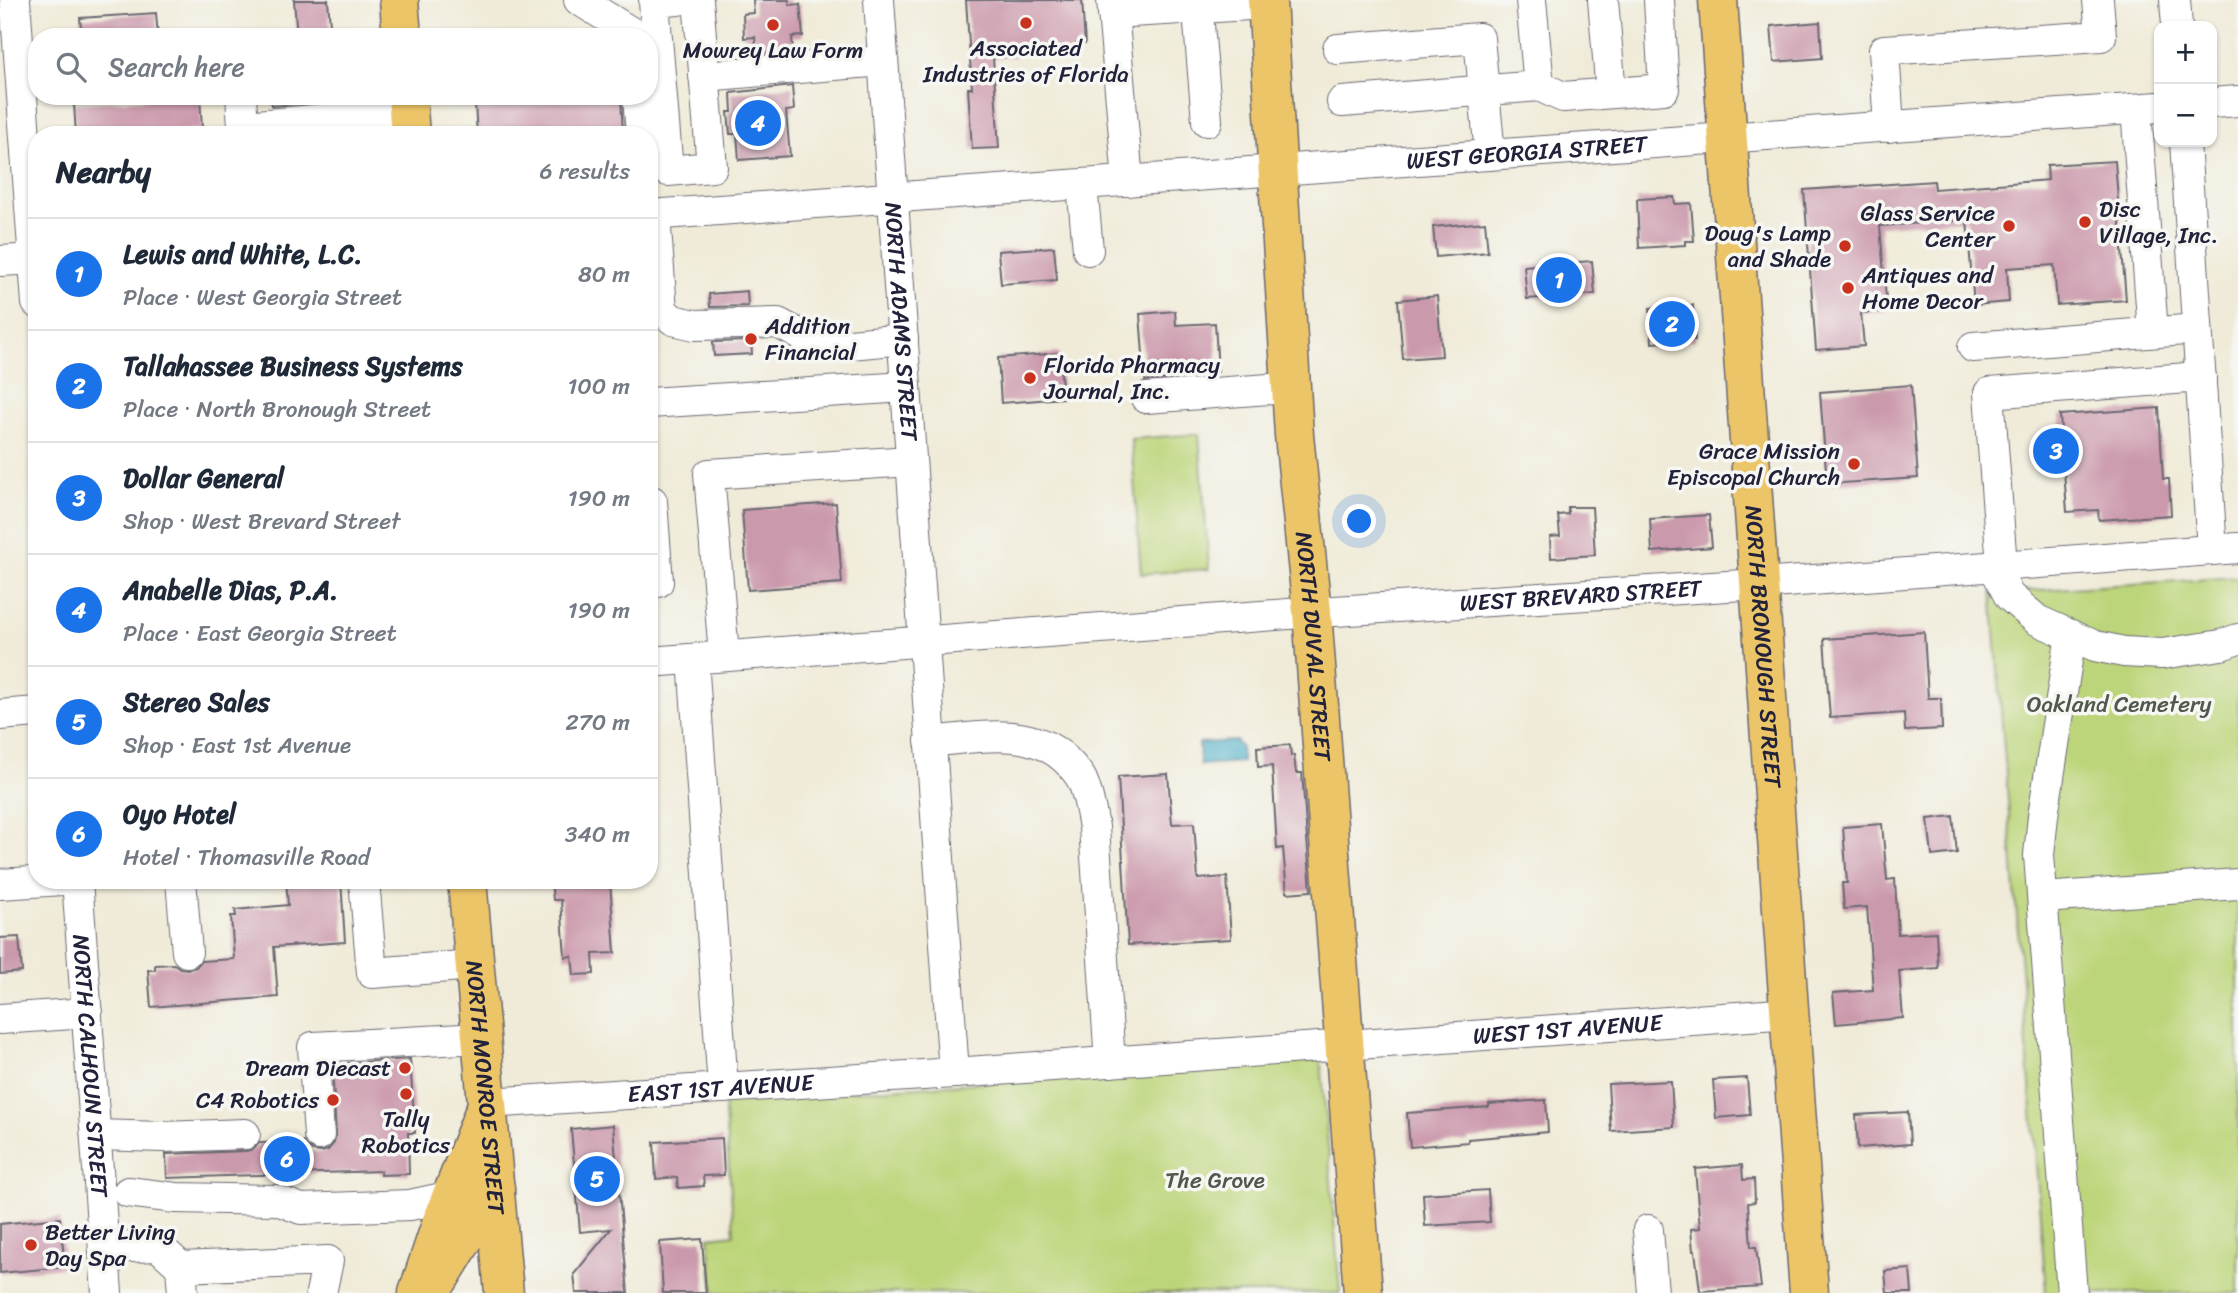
<!DOCTYPE html>
<meta charset="utf-8">
<style>
:root{--surface:#fff;--page:#f6f6f7;--text:#1f2937;--muted:#747a83;--line:#e0e1e3;--accent:#1a73e8}
body{margin:0;font-family:Sriracha,sans-serif;background:var(--page);color:var(--text)}
.controls{position:absolute;right:21px;top:21px;display:grid;overflow:hidden;border-radius:14px;box-shadow:0 2px 5px #0004}
.controls button{width:63px;height:63px;display:grid;place-items:center;padding:0;border:0;border-bottom:2px solid var(--line);background:var(--surface);color:var(--text);font:35px sans-serif}
.you{position:absolute;left:1360px;top:522px;width:24px;height:24px;margin:-18px;border:5px solid #fff;border-radius:50%;background:#1a73e8;box-shadow:0 0 0 10px #1a73e833}
.badge{display:grid;place-items:center;width:46px;height:46px;border-radius:50%;background:var(--accent);color:#fff;font-size:23px;font-weight:700}
.pin{position:absolute;translate:-50% -50%;border:4px solid #fff;box-shadow:0 2px 7px #0006}
.list{margin:0;padding:0;list-style:none}
h2{display:flex;justify-content:space-between;align-items:center;height:91px;margin:0;padding:0 28px;font-size:30px}
h2 small{font-size:23px;font-weight:400;color:var(--muted)}
.list li{display:grid;grid-template-columns:46px 1fr auto;gap:21px;align-items:center;box-sizing:border-box;height:112px;padding:0 28px;border-top:2px solid var(--line)}
.list b{display:block;font-size:26px;white-space:nowrap}
.list p{margin:0;font-size:23px;white-space:nowrap;color:var(--muted)}
.list em{font-size:23px;font-style:normal;color:var(--muted)}
.icon{flex:none;width:38px;height:38px;fill:none;stroke:currentColor;stroke-width:2;stroke-linecap:round;stroke-linejoin:round}
.map{position:relative;flex:none;width:2238px;height:1293px;overflow:hidden}
.search{position:absolute;background:var(--surface);box-shadow:0 2px 5px #0004;left:28px;top:28px;width:630px;height:77px;display:flex;align-items:center;gap:18px;box-sizing:border-box;padding:0 24px;border-radius:28px;color:var(--muted);font-size:26px}
.panel{position:absolute;background:var(--surface);box-shadow:0 2px 5px #0004;left:28px;top:126px;width:630px;height:763px;border-radius:28px}
.map>svg:first-child{display:block}
.green{fill:#bdd57a;stroke:#707c5a;stroke-width:2}
.water{fill:#45acc4;stroke:#346780;stroke-width:2}
.building{fill:#cb99ac}
.lines{fill:none;stroke-linecap:round;stroke-linejoin:round}
.minor-casing{stroke:#6a6872;stroke-width:32}
.major-casing{stroke:#6a6872;stroke-width:41}
.minor{stroke:#fff;stroke-width:30}
.major{stroke:#edc569;stroke-width:38}
.poi-dot{fill:#c8321e;stroke:#f6f6f2;stroke-width:2.5}
.labels{text-anchor:middle;dominant-baseline:central;stroke-width:7;stroke-linejoin:round;paint-order:stroke}
.poi-label{font-size:23px;fill:#22223b;stroke:#f6f6f2;text-anchor:start}
.street-label{font-size:23px;fill:#22223b;stroke:#f6f6f2}
.park-label{font-size:23px;fill:#50584e;stroke:#f6f6f2}
</style>
<div class="map">
<svg width="2238" height="1293" viewBox="0 0 2238 1293">
<rect width="100%" height="100%" fill="#f6f6f2"/>
<filter id="ink" filterUnits="userSpaceOnUse"><feTurbulence type="fractalNoise" baseFrequency=".0143" numOctaves="2"/><feDisplacementMap in="SourceGraphic" scale="14" xChannelSelector="R" yChannelSelector="G"/><feConvolveMatrix kernelMatrix="1 2 1 2 8 2 1 2 1" color-interpolation-filters="sRGB"/></filter>
<filter id="wash" filterUnits="userSpaceOnUse"><feTurbulence type="fractalNoise" baseFrequency=".00686" numOctaves="4" result="noise"/><feDisplacementMap in="SourceGraphic" scale="28" xChannelSelector="R" yChannelSelector="G"/><feGaussianBlur stdDeviation="1.57" result="paint"/><feColorMatrix in="noise" values="0 0 0 0 0 0 0 0 0 0 0 0 0 0 0 0 0 1.4 0 .05"/><feComposite in="paint" operator="in"/></filter>
<g filter="url(#wash)">
<rect width="100%" height="100%" fill="#f0ebd8"/>
<path class="green" d="M 1199,434 L 1209,569 L 1141,574 L 1131,439 Z
M 2238,577 L 2238,1293 L 2046,1293 L 1992,593 Z
M 1321,1060 L 1340,1293 L 714,1293 L 709,1237 L 734,1234 L 724,1100 Z"/>
<path class="water" d="M 1236,741 L 1241,748 L 1242,762 L 1200,765 L 1199,743 Z"/>
<g id="blocks">
<path class="building" d="M 294,0 L 328,0 L 331,37 L 297,37 Z
M 753,0 L 789,0 L 790,5 L 800,4 L 803,36 L 792,37 L 793,51 L 757,54 L 755,37 L 744,38 L 743,14 L 754,13 Z
M 966,0 L 1082,0 L 1085,44 L 1076,44 L 1076,52 L 993,58 L 999,148 L 972,149 L 968,88 L 972,88 Z
M 156,13 L 158,37 L 82,37 L 80,18 Z
M 1820,22 L 1822,58 L 1774,62 L 1771,26 Z
M 792,86 L 794,110 L 786,111 L 790,156 L 739,160 L 737,134 L 730,134 L 728,112 L 732,112 L 731,93 Z
M 153,96 L 200,96 L 202,129 L 139,133 L 139,135 L 76,135 L 74,104 L 153,99 Z
M 271,96 L 353,96 L 353,99 L 272,106 Z
M 562,96 L 621,96 L 623,135 L 477,135 L 475,103 Z
M 2115,161 L 2126,300 L 2057,305 L 2054,265 L 2007,268 L 2009,302 L 1974,305 L 1967,220 L 1880,226 L 1887,311 L 1861,313 L 1864,346 L 1816,350 L 1804,190 L 1934,181 L 1935,189 L 2048,180 L 2047,165 Z
M 1674,197 L 1675,204 L 1691,203 L 1694,241 L 1685,241 L 1685,245 L 1639,248 L 1637,199 Z
M 1485,222 L 1488,252 L 1436,257 L 1433,227 Z
M 1054,247 L 1057,280 L 1001,284 L 998,251 Z
M 1592,261 L 1595,294 L 1527,299 L 1524,266 Z
M 747,291 L 748,306 L 710,307 L 709,294 Z
M 1437,296 L 1442,356 L 1403,359 L 1398,300 Z
M 1693,305 L 1695,340 L 1652,343 L 1650,308 Z
M 1175,311 L 1176,325 L 1215,323 L 1218,372 L 1180,374 L 1180,378 L 1145,381 L 1140,314 Z
M 751,341 L 752,354 L 714,356 L 713,342 Z
M 1059,353 L 1063,398 L 1001,403 L 998,358 Z
M 1911,385 L 1918,478 L 1827,484 L 1820,392 Z
M 2159,408 L 2163,479 L 2169,479 L 2171,515 L 2099,520 L 2098,510 L 2067,512 L 2060,415 Z
M 836,503 L 842,583 L 748,590 L 742,510 Z
M 1568,507 L 1592,507 L 1595,555 L 1551,558 L 1550,537 L 1560,536 L 1558,515 L 1568,514 Z
M 1709,515 L 1712,547 L 1652,552 L 1650,519 Z
M 1924,632 L 1928,698 L 1941,698 L 1942,729 L 1905,731 L 1904,713 L 1830,718 L 1824,639 Z
M 1290,745 L 1291,756 L 1294,755 L 1296,773 L 1302,773 L 1311,891 L 1287,893 L 1283,848 L 1277,849 L 1272,766 L 1258,767 L 1257,747 Z
M 1168,774 L 1172,824 L 1194,823 L 1198,879 L 1227,877 L 1231,939 L 1128,945 L 1118,777 Z
M 1953,816 L 1957,853 L 1932,856 L 1928,819 Z
M 1882,824 L 1887,880 L 1895,879 L 1898,934 L 1936,932 L 1938,968 L 1899,971 L 1903,1018 L 1836,1024 L 1833,993 L 1873,990 L 1867,907 L 1844,909 L 1842,883 L 1847,883 L 1843,827 Z
M 286,880 L 341,880 L 345,942 L 274,947 L 278,997 L 151,1007 L 148,970 L 155,970 L 155,965 L 174,964 L 180,968 L 189,969 L 196,967 L 201,961 L 234,959 L 231,916 L 236,916 L 235,910 L 288,905 Z
M 551,880 L 610,880 L 615,953 L 593,954 L 594,974 L 574,975 L 572,956 L 565,957 L 561,900 L 553,900 Z
M 19,937 L 22,972 L 0,974 L 0,938 Z
M 410,1059 L 415,1133 L 408,1133 L 409,1174 L 381,1175 L 381,1171 L 167,1178 L 166,1154 L 246,1151 L 254,1149 L 259,1143 L 303,1142 L 312,1151 L 321,1152 L 328,1150 L 334,1143 L 336,1134 L 332,1064 Z
M 1747,1078 L 1750,1115 L 1716,1118 L 1713,1080 Z
M 1671,1081 L 1674,1127 L 1611,1131 L 1608,1084 Z
M 1546,1100 L 1548,1132 L 1468,1139 L 1468,1142 L 1410,1147 L 1407,1113 L 1489,1107 L 1489,1104 Z
M 1908,1112 L 1910,1144 L 1858,1148 L 1856,1115 Z
M 613,1125 L 628,1293 L 576,1293 L 574,1274 L 611,1229 L 580,1232 L 571,1129 Z
M 722,1138 L 724,1175 L 703,1176 L 704,1186 L 678,1188 L 677,1177 L 656,1179 L 654,1142 Z
M 1742,1165 L 1743,1180 L 1754,1179 L 1755,1202 L 1748,1203 L 1751,1247 L 1756,1247 L 1761,1287 L 1700,1291 L 1695,1251 L 1693,1251 L 1691,1229 L 1700,1228 L 1695,1169 Z
M 1488,1190 L 1490,1222 L 1425,1226 L 1423,1194 Z
M 60,1218 L 65,1267 L 0,1273 L 0,1224 Z
M 702,1239 L 706,1293 L 663,1293 L 660,1242 Z
M 1910,1269 L 1912,1293 L 1887,1293 L 1885,1271 Z"/>
</g>
</g>
<g filter="url(#ink)">
<use href="#blocks" fill-opacity="0" stroke="#6a6872" stroke-width="2"/>
<g class="lines">
<defs>
<g id="minor">
<path d="M 15,0 L 37,303"/>
<path d="M 579,0 L 634,34 L 635,37"/>
<path d="M 678,0 L 654,2 L 668,171 L 712,167 L 698,0"/>
<path id="s1" d="M 879,0 L 954,1073"/>
<path d="M 1112,0 L 1128,181"/>
<path d="M 1197,0 L 1207,121"/>
<path d="M 1531,0 L 1539,86"/>
<path d="M 1603,0 L 1611,93"/>
<path d="M 2175,0 L 2177,26"/>
<path d="M 1113,13 L 1267,4"/>
<path d="M 1338,49 L 1479,38 L 1490,155"/>
<path d="M 704,76 L 883,61"/>
<path d="M 241,96 L 243,126 L 408,112"/>
<path d="M 638,96 L 641,135"/>
<path d="M 1342,102 L 1539,86 L 1563,97 L 1664,89 L 1659,0"/>
<path d="M 2212,103 L 2238,101"/>
<path d="M 2136,109 L 2153,332"/>
<path d="M 1889,127 L 1884,50 L 2101,36 L 2098,0"/>
<path d="M 2185,142 L 2212,550"/>
<path d="M 1082,185 L 1088,250"/>
<path id="s2" d="M 649,215 L 2159,107"/>
<path d="M 655,215 L 662,310 L 673,320 L 695,325 L 778,323 L 816,343 L 830,346 L 903,339"/>
<path d="M 0,261 L 37,259"/>
<path d="M 1973,347 L 2197,329"/>
<path d="M 1146,398 L 1269,389 L 1290,390"/>
<path d="M 649,403 L 906,387"/>
<path d="M 649,500 L 652,501 L 658,582 L 649,582"/>
<path d="M 2002,566 L 1989,393 L 2201,377"/>
<path d="M 1994,567 L 2009,596 L 2037,620 L 2095,646 L 2124,652 L 2162,654 L 2221,645 L 2238,639"/>
<path d="M 2071,635 L 2043,816 L 2039,855 L 2072,1293"/>
<path d="M 724,655 L 709,474 L 911,461"/>
<path d="M 693,659 L 723,1088"/>
<path id="s3" d="M 649,662 L 1288,614 L 1759,584 L 2238,548"/>
<path d="M 0,715 L 37,712"/>
<path d="M 930,742 C 976,738 1028,725 1065,759 C 1071,765 1078,772 1082,780 C 1089,795 1091,812 1094,827 L 1110,1062"/>
<path id="s4" d="M 77,880 L 107,1293"/>
<path d="M 181,880 L 187,952"/>
<path d="M 364,880 L 372,973 L 474,965"/>
<path d="M 0,884 L 63,880"/>
<path d="M 2043,898 L 2238,884"/>
<path d="M 0,1019 L 87,1013"/>
<path id="s5" d="M 487,1103 L 954,1073 L 1791,1013"/>
<path d="M 96,1135 L 163,1137 L 245,1134"/>
<path d="M 319,1135 L 313,1047 L 481,1038"/>
<path d="M 128,1192 L 176,1198 L 277,1200 L 301,1209 L 410,1205 L 452,1196"/>
<path d="M 1648,1230 L 1653,1293"/>
<path d="M 104,1248 L 158,1246 L 181,1267 L 183,1293"/>
<path d="M 181,1267 L 328,1261 L 321,1293"/>
</g>
<g id="major">
<path d="M 399,0 L 402,37"/>
<path id="s6" d="M 1267,0 L 1294,435 L 1312,612 L 1363,1293"/>
<path id="s7" d="M 1718,0 L 1809,1293"/>
<path d="M 407,96 L 410,135"/>
<path id="s8" d="M 467,880 L 504,1293"/>
<path d="M 439,1279 L 495,1188"/>
<path d="M 418,1293 L 443,1218 L 484,1112"/>
</g>
</defs>
<use href="#minor" class="minor-casing"/>
<use href="#major" class="major-casing"/>
<use href="#minor" class="minor"/>
<use href="#major" class="major"/>
</g>
</g>
<g class="poi-dot">
<circle cx="1026" cy="23" r="7"/>
<circle cx="773" cy="25" r="7"/>
<circle cx="2085" cy="222" r="7"/>
<circle cx="2009" cy="226" r="7"/>
<circle cx="1845" cy="246" r="7"/>
<circle cx="1848" cy="288" r="7"/>
<circle cx="751" cy="339" r="7"/>
<circle cx="1030" cy="378" r="7"/>
<circle cx="1854" cy="464" r="7"/>
<circle cx="405" cy="1068" r="7"/>
<circle cx="406" cy="1094" r="7"/>
<circle cx="333" cy="1100" r="7"/>
<circle cx="31" cy="1245" r="7"/>
</g>
<g class="labels">
<g class="poi-label">
<text x="1026" y="48" text-anchor="middle">Associated<tspan x="1026" dy="26">Industries of Florida</tspan></text>
<text x="773" y="50" text-anchor="middle">Mowrey Law Form</text>
<text x="2099" y="209">Disc<tspan x="2099" dy="26">Village, Inc.</tspan></text>
<text x="1995" y="213" text-anchor="end">Glass Service<tspan x="1995" dy="26">Center</tspan></text>
<text x="1831" y="233" text-anchor="end">Doug's Lamp<tspan x="1831" dy="26">and Shade</tspan></text>
<text x="1862" y="275">Antiques and<tspan x="1862" dy="26">Home Decor</tspan></text>
<text x="765" y="326">Addition<tspan x="765" dy="26">Financial</tspan></text>
<text x="1044" y="365">Florida Pharmacy<tspan x="1044" dy="26">Journal, Inc.</tspan></text>
<text x="1840" y="451" text-anchor="end">Grace Mission<tspan x="1840" dy="26">Episcopal Church</tspan></text>
<text x="391" y="1068" text-anchor="end">Dream Diecast</text>
<text x="319" y="1100" text-anchor="end">C4 Robotics</text>
<text x="406" y="1119" text-anchor="middle">Tally<tspan x="406" dy="26">Robotics</tspan></text>
<text x="45" y="1232">Better Living<tspan x="45" dy="26">Day Spa</tspan></text>
</g>
<g class="street-label">
<text stroke="none"><textPath href="#s2" startOffset="880">WEST GEORGIA STREET</textPath></text>
<text stroke="none"><textPath href="#s1" startOffset="322">NORTH ADAMS STREET</textPath></text>
<text stroke="none"><textPath href="#s3" startOffset="934">WEST BREVARD STREET</textPath></text>
<text stroke="none"><textPath href="#s6" startOffset="648">NORTH DUVAL STREET</textPath></text>
<text stroke="none"><textPath href="#s7" startOffset="648">NORTH BRONOUGH STREET</textPath></text>
<text stroke="none"><textPath href="#s5" startOffset="1083">WEST 1ST AVENUE</textPath></text>
<text stroke="none"><textPath href="#s4" startOffset="186">NORTH CALHOUN STREET</textPath></text>
<text stroke="none"><textPath href="#s8" startOffset="208">NORTH MONROE STREET</textPath></text>
<text stroke="none"><textPath href="#s5" startOffset="234">EAST 1ST AVENUE</textPath></text>
</g>
<g class="park-label">
<text x="2119" y="704">Oakland Cemetery</text>
<text x="1215" y="1180">The Grove</text>
</g>
</g>
</svg>
<div class="controls">
<button>+</button>
<button>−</button>
</div>
<div class="you"></div>
<div class="pin badge" style="left:1559px;top:280px">1</div>
<div class="pin badge" style="left:1672px;top:324px">2</div>
<div class="pin badge" style="left:2056px;top:451px">3</div>
<div class="pin badge" style="left:758px;top:123px">4</div>
<div class="pin badge" style="left:597px;top:1179px">5</div>
<div class="pin badge" style="left:287px;top:1159px">6</div>
<div class="search"><svg class="icon" aria-label="search" viewBox="0 0 24 24"><circle cx="10" cy="10" r="6"/><path d="M15 15l6 6"/></svg>Search here</div>
<section class="panel">
<h2>Nearby<small>6 results</small></h2>
<ul class="list">
<li><span class="badge">1</span><div><b>Lewis and White, L.C.</b><p>Place · West Georgia Street</p></div><em>80 m</em></li>
<li><span class="badge">2</span><div><b>Tallahassee Business Systems</b><p>Place · North Bronough Street</p></div><em>100 m</em></li>
<li><span class="badge">3</span><div><b>Dollar General</b><p>Shop · West Brevard Street</p></div><em>190 m</em></li>
<li><span class="badge">4</span><div><b>Anabelle Dias, P.A.</b><p>Place · East Georgia Street</p></div><em>190 m</em></li>
<li><span class="badge">5</span><div><b>Stereo Sales</b><p>Shop · East 1st Avenue</p></div><em>270 m</em></li>
<li><span class="badge">6</span><div><b>Oyo Hotel</b><p>Hotel · Thomasville Road</p></div><em>340 m</em></li>
</ul>
</section>
</div>
